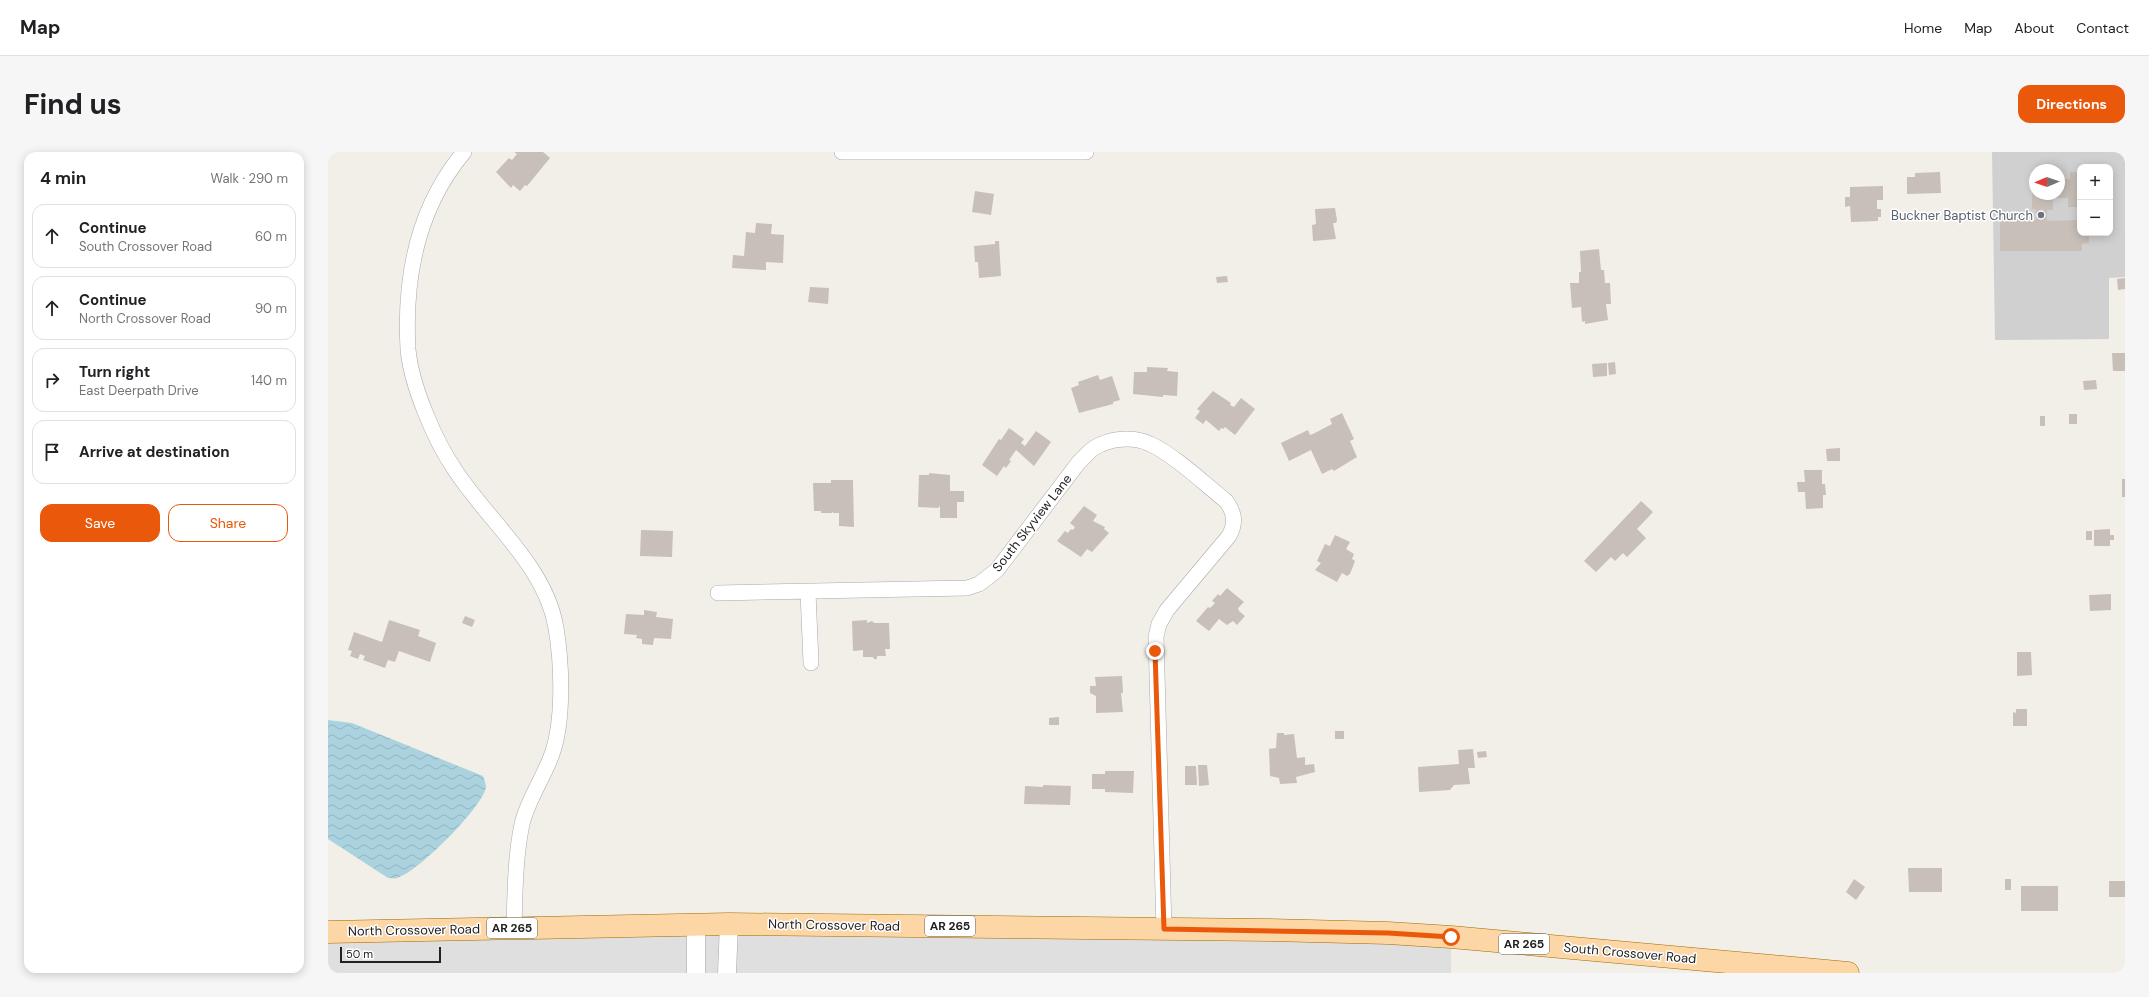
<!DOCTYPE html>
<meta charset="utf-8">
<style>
:root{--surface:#fff;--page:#f6f6f6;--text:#202124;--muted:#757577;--line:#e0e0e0;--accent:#ea580c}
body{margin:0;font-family:"DM Sans",sans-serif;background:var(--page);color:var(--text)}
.controls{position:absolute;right:12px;top:12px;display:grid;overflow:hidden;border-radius:8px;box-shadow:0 2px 10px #0003}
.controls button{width:36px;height:36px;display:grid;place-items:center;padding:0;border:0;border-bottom:1px solid var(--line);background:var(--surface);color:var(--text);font:20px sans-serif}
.compass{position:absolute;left:1701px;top:12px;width:36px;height:36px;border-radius:50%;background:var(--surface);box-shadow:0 2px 10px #0003;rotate:268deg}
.scale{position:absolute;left:12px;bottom:10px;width:101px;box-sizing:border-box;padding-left:4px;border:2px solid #222;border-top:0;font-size:11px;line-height:14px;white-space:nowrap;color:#222;-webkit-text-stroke:3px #fff;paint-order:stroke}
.stop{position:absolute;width:12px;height:12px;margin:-9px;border:3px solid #ea580c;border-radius:50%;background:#fff}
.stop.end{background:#ea580c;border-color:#fff;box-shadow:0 1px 4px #0008}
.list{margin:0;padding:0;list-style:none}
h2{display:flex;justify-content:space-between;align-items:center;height:52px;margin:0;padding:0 16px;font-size:17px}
h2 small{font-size:13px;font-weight:400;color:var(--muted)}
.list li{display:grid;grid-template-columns:26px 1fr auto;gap:12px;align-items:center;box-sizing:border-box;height:64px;margin:0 8px 8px;padding:0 8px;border:1px solid var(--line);border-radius:12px}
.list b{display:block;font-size:15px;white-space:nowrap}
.list p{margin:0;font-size:13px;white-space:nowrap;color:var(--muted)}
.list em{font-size:13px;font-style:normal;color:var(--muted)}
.actions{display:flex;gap:8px;padding:12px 16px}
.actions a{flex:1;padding:9px 0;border:1px solid var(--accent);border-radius:12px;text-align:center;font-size:14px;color:var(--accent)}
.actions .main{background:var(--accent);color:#fff}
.icon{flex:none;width:22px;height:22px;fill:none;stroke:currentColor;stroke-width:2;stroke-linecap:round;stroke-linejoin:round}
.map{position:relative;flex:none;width:1797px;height:821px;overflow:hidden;border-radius:12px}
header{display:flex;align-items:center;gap:24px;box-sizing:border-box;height:56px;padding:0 20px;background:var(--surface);border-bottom:1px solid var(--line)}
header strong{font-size:19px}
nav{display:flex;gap:22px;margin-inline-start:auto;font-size:14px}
.intro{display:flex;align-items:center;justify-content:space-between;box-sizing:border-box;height:96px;padding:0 24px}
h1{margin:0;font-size:28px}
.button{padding:10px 18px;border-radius:12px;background:var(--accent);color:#fff;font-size:14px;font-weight:700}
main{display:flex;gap:24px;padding:0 24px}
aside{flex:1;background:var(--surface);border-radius:12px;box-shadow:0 2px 10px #0003}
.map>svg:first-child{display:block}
.residential{fill:#e0dfdf}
.religious{fill:#d0d0d0;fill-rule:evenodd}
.water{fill:url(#water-waves)}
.building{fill:#c7bfb8}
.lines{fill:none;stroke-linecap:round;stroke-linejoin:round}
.minor-casing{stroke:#a9a9a9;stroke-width:16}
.tertiary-casing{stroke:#a9a9a9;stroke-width:19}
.primary-casing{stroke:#a06b00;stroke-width:23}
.minor{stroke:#fff;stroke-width:15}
.tertiary{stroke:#fff;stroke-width:18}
.primary{stroke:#fcd6a4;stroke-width:22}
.route{stroke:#ea580c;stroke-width:5}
.worship-dot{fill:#6b7280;stroke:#fff;stroke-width:1.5}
.labels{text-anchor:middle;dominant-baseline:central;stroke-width:3;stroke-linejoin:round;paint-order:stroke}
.shield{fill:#fff;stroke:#646464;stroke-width:1}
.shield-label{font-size:12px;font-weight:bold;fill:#222}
.worship-label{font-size:13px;fill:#5b616d;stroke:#fff;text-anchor:end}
.street-label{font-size:13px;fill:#222;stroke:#fff}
</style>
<header>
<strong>Map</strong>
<nav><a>Home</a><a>Map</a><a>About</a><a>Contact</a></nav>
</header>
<div class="intro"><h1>Find us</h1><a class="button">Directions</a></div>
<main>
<aside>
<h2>4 min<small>Walk · 290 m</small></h2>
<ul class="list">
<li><svg class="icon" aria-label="ahead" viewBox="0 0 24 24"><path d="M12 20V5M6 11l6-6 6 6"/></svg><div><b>Continue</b><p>South Crossover Road</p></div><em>60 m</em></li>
<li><svg class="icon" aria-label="ahead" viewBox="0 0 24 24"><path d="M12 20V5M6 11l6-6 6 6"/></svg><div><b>Continue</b><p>North Crossover Road</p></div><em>90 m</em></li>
<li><svg class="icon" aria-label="right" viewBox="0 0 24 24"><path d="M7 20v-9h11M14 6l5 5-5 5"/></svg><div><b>Turn right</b><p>East Deerpath Drive</p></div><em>140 m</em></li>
<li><svg class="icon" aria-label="arrive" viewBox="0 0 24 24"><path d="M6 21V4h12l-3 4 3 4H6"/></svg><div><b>Arrive at destination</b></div></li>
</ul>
<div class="actions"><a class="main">Save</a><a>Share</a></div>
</aside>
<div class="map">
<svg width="1797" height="821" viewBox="0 0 1797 821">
<defs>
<pattern id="water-waves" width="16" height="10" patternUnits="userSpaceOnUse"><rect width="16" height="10" fill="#aad3df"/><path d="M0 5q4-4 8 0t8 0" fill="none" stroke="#92b5bf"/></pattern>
</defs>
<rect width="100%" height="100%" fill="#f2efe9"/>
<path class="residential" d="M 0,780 L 1123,785 L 1123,821 L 0,821 Z"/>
<path class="religious" d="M 1664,0 L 1797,0 L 1797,125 L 1781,126 L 1781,187 L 1667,188 ZM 1752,15 L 1782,15 L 1782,81 L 1752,81 ZM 1707,18 L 1731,18 L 1731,42 L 1707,42 Z"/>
<path class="water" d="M 0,568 L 24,571 L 155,624 C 156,627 158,632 158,635 C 155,655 89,721 69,726 C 67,727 63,726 60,726 L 0,687 Z"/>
<path class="building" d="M 186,0 L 215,0 L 222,6 L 199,34 L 197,33 L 192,39 L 185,33 L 183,36 L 168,20 L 181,6 L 184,8 L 189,2 Z
M 1612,20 L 1613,41 L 1579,42 L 1579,25 L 1587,25 L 1587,21 Z
M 1742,20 L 1752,20 L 1752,55 L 1740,55 L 1740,46 L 1725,46 L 1725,58 L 1719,58 L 1719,69 L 1752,68 L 1752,81 L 1761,81 L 1761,91 L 1754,92 L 1754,99 L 1672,99 L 1672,69 L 1708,68 L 1708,57 L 1704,57 L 1704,27 L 1707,27 L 1707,42 L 1731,42 L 1731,27 L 1742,27 Z
M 1555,34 L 1555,48 L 1549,48 L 1549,57 L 1553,57 L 1553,65 L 1550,65 L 1550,69 L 1523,70 L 1522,54 L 1517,55 L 1517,45 L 1522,45 L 1522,35 Z
M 647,39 L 666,42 L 663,63 L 644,60 Z
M 1007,56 L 1009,68 L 1008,71 L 1005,71 L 1008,87 L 985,89 L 984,73 L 988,72 L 987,57 Z
M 428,71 L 444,72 L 443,82 L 456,83 L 455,111 L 438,110 L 438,118 L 404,116 L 405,103 L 416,104 L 418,80 L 427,81 Z
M 667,89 L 671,89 L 673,124 L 651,126 L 650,110 L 647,110 L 646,94 L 667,92 Z
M 1271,97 L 1273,118 L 1276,118 L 1277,131 L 1282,131 L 1283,152 L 1278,152 L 1280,168 L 1257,172 L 1257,169 L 1254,170 L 1253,155 L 1244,156 L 1242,131 L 1251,131 L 1251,120 L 1253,120 L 1252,99 Z
M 899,124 L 900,130 L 889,131 L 888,125 Z
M 1797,126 L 1797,137 L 1790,138 L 1789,127 Z
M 482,135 L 501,136 L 500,152 L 480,150 Z
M 1784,201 L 1797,201 L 1797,219 L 1785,219 Z
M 1287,210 L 1288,222 L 1281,223 L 1280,211 Z
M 1279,211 L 1279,224 L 1265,225 L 1264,212 Z
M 819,215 L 840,216 L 839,219 L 850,220 L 849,244 L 835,243 L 835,245 L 805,242 L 806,220 L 819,220 Z
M 770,223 L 772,228 L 784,224 L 792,248 L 785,250 L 785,252 L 751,261 L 743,236 L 751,233 L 750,230 Z
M 1768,228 L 1769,237 L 1756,238 L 1755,229 Z
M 885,239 L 903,251 L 902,253 L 906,255 L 913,246 L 927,257 L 907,283 L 897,275 L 895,277 L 893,276 L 891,279 L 878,268 L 875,272 L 867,266 L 872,259 L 869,257 Z
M 1014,261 L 1026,287 L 1022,289 L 1029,305 L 1006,319 L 1004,317 L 994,322 L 983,298 L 961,309 L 953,291 L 980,278 L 982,283 L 987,281 L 1004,272 L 1002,267 Z
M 1741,262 L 1749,262 L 1749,272 L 1741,272 Z
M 1712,264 L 1717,264 L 1717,274 L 1712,274 Z
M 681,276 L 696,287 L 693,291 L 697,294 L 708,279 L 723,290 L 706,314 L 688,298 L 681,308 L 683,309 L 678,316 L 676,314 L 669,324 L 654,313 L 671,287 L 673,288 Z
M 1512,296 L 1512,309 L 1499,309 L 1498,297 Z
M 1476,318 L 1494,318 L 1494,332 L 1497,332 L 1498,343 L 1495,343 L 1495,356 L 1478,357 L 1477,340 L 1470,340 L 1469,330 L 1477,330 Z
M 601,321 L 622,323 L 622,339 L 636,339 L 636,350 L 629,350 L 629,366 L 612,366 L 612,354 L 610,356 L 590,355 L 591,323 L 601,323 Z
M 1794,327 L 1797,327 L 1797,345 L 1794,345 Z
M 503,328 L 525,328 L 526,375 L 511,374 L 511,361 L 505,361 L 505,359 L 504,361 L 493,361 L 493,359 L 486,359 L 485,331 L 503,331 Z
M 1313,349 L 1325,360 L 1309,377 L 1318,386 L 1299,405 L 1295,401 L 1287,409 L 1283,405 L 1268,420 L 1256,409 Z
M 756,354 L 769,363 L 765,369 L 777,375 L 776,377 L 781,381 L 764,400 L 759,397 L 753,405 L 729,389 L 737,379 L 740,381 L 743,377 L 745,378 L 747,375 L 742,371 Z
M 1782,377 L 1782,383 L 1786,383 L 1786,388 L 1782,388 L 1782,394 L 1766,394 L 1766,378 Z
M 313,378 L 345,379 L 344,405 L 312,404 Z
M 1758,379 L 1764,379 L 1764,388 L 1758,388 Z
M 1007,383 L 1022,390 L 1018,397 L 1026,402 L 1024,407 L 1027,409 L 1022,422 L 1019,424 L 1014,421 L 1009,430 L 987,418 L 993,411 L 989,409 L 997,392 L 1002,394 Z
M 899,436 L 916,450 L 910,456 L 911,459 L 917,464 L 909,473 L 905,469 L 899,473 L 891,467 L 881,479 L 868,469 L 880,455 L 882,456 L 887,451 L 884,449 L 890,442 L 892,444 Z
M 1783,442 L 1783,458 L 1762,459 L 1761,443 Z
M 316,458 L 329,460 L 328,465 L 345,467 L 343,487 L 326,486 L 325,493 L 314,492 L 314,487 L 308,486 L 309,483 L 296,482 L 298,462 L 316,463 Z
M 137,464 L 147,468 L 144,475 L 134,471 Z
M 61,468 L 92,478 L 90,484 L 108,491 L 102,510 L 71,499 L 67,510 L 60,508 L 57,516 L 35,508 L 37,504 L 32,502 L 30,507 L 22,504 L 24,499 L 20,498 L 26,480 L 54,490 Z
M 539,468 L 539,471 L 544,469 L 546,471 L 561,471 L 562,497 L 557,497 L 558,504 L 549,504 L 549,507 L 546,507 L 545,505 L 535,505 L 535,498 L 525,499 L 524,469 Z
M 1689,500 L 1703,500 L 1704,523 L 1689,524 Z
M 794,524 L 795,541 L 793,541 L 795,560 L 768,561 L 768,544 L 762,541 L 762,534 L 768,534 L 767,525 Z
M 1688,557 L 1699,557 L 1699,574 L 1685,574 L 1685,560 L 1688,561 Z
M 731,565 L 731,573 L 721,573 L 721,566 Z
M 1007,579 L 1016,579 L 1016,587 L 1007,587 Z
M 949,581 L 956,581 L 956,583 L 966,582 L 969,606 L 977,605 L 977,613 L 986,612 L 987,620 L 968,625 L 969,631 L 952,632 L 951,626 L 942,624 L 941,597 L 948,596 Z
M 1145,597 L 1147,616 L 1140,616 L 1142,632 L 1126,633 L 1122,638 L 1091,640 L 1090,615 L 1131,612 L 1130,598 Z
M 1158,599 L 1159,605 L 1150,606 L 1149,600 Z
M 870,613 L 879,613 L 881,633 L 871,634 Z
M 857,614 L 868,614 L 869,633 L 857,633 Z
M 777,619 L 806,619 L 805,641 L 777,640 L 777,637 L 764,637 L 764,622 L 777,622 Z
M 715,633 L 743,634 L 742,653 L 696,652 L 697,634 L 715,635 Z
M 1580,716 L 1614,716 L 1614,740 L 1581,740 Z
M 1526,727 L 1537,735 L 1528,748 L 1518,740 Z
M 1677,727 L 1683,727 L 1683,738 L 1677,738 Z
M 1781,729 L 1797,729 L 1797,745 L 1781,745 Z
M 1693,734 L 1730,734 L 1730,759 L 1693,759 Z"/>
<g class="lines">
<defs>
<path id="minor" d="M 136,0 C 89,56 76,126 80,197 C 83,233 107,289 127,318 C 160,369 218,414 228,476 C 234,512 236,568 224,602 C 216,625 200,647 194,672 C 187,706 187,741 186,776
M 514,0 L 758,0
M 480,440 L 483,511
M 390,441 L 639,436 L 651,432 L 669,418 L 751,310 C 756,306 761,299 766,296 C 782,286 805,284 822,292 C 845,302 878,333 898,349 C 907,361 908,371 901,384 L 839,458 L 831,472 L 828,485 L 836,777"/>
<path id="tertiary" d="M 368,772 L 368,821
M 399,821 L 401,772"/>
<path id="primary" d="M 0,780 L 401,772 L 942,778 L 1060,781 L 1123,785 L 1520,821"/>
</defs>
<use href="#minor" class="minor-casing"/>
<use href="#tertiary" class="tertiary-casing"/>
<use href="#primary" class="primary-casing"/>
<use href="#minor" class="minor"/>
<use href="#tertiary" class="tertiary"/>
<use href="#primary" class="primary"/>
</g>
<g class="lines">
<path class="route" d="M 827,499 L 836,777 L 1060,781 L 1123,785"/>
</g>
<circle class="worship-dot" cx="1713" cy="63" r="4"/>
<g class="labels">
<g class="shield">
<rect x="597" y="764" width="50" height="20" rx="3"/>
<rect x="159" y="766" width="50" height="20" rx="3"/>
<rect x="1171" y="782" width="50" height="20" rx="3"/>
</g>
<g class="shield-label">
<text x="622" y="774">AR 265</text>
<text x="184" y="776">AR 265</text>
<text x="1196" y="792">AR 265</text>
</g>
<g class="worship-label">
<text x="1705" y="63">Buckner Baptist Church</text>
</g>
<g class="street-label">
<text transform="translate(704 371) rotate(-52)">South Skyview Lane</text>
<text transform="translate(506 773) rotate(1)">North Crossover Road</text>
<text transform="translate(86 778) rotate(-1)">North Crossover Road</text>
<text transform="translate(1302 801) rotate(5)">South Crossover Road</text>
</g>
</g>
</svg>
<div class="controls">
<button>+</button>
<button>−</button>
</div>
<svg class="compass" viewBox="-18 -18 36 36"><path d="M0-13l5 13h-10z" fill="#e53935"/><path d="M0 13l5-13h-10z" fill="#757577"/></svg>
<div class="scale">50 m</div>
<div class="stop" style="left:1123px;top:785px"></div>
<div class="stop end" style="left:827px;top:499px"></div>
</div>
</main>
